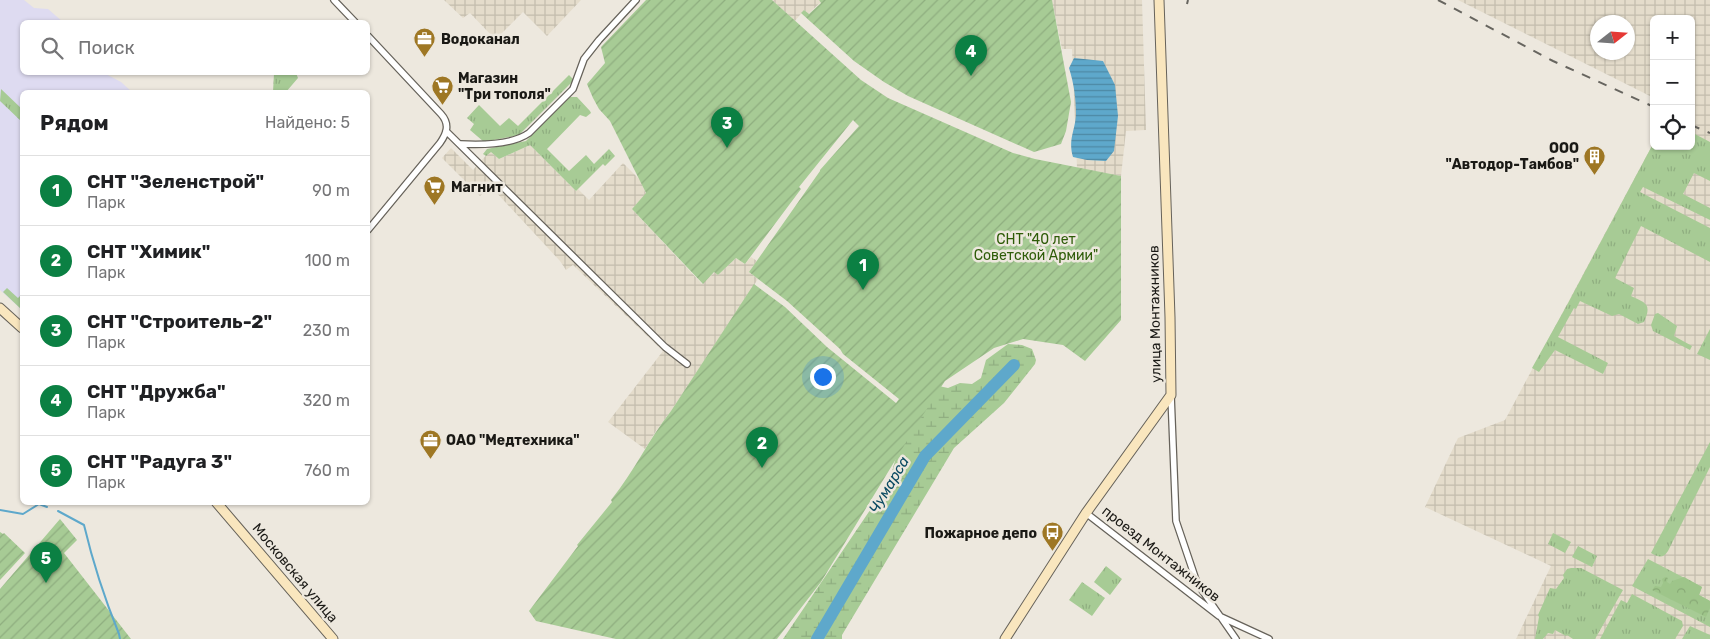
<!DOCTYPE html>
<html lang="ru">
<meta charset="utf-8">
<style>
:root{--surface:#fff;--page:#f2f2f2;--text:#202124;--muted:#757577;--line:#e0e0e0;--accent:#0b8043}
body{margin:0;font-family:Rubik,sans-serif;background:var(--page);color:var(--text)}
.controls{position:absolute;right:15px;top:15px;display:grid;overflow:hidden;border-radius:8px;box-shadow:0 1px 4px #0004}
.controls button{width:45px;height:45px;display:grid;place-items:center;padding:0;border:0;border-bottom:1px solid var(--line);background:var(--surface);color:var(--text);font:25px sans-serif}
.compass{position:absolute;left:1590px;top:15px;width:45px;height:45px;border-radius:50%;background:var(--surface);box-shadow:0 1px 4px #0004;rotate:73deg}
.you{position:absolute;left:822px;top:376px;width:18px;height:18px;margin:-12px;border:4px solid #fff;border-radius:50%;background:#1a73e8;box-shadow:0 0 0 8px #1a73e833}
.badge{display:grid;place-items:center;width:32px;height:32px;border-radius:50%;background:var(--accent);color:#fff;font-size:16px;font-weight:700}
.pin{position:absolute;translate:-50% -41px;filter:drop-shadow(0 1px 2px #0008)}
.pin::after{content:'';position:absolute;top:26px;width:18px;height:15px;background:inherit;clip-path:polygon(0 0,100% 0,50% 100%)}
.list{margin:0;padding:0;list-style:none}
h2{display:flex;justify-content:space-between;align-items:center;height:65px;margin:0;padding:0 20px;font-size:21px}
h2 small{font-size:16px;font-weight:400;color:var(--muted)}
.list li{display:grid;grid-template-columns:32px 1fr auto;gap:15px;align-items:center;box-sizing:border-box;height:70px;padding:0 20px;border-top:1px solid var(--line)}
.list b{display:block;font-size:19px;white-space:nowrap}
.list p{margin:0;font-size:16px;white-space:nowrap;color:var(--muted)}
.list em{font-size:16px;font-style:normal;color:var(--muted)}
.icon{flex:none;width:28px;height:28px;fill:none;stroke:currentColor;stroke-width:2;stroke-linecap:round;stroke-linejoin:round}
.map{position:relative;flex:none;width:1710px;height:639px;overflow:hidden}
.search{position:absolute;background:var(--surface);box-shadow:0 1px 4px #0004;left:20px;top:20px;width:350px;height:55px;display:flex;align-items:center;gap:12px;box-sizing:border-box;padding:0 18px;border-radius:8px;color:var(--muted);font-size:19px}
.panel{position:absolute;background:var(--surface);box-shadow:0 1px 4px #0004;left:20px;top:90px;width:350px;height:415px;border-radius:8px}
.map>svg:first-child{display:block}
.industrial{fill:url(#industrial-grid);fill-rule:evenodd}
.medical{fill:#dedbf1}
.grass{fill:url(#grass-tufts)}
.forest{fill:url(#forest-crowns)}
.wetland{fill:url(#wetland-marsh)}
.garden{fill:url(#garden-furrows)}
.water{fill:url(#water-rules)}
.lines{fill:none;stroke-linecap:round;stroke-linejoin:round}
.stream{stroke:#5ea8cb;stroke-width:2}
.river{stroke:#5ea8cb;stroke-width:12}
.minor-casing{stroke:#66625a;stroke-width:8}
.secondary-casing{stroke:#66625a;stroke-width:11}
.minor{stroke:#fff;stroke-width:5.5}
.secondary{stroke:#f9e6be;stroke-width:9}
.rail{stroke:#67655f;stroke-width:2;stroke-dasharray:9 9;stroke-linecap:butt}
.labels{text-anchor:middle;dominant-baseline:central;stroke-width:5;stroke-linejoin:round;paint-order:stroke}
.poi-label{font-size:14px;font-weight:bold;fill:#1a1915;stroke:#ede8de;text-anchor:start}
.park-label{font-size:14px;fill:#2e5c08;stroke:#ede8de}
.street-label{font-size:14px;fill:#1a1915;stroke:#ede8de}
.water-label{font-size:15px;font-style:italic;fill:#0c4b63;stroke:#ede8de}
</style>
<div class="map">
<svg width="1710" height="639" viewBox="0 0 1710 639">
<defs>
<pattern id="industrial-grid" width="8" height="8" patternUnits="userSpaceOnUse" patternTransform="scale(1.25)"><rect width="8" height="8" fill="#e4dccb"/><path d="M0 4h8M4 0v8" fill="none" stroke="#c3bcad"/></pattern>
<pattern id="grass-tufts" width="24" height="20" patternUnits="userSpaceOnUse" patternTransform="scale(1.25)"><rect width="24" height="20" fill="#a7cb95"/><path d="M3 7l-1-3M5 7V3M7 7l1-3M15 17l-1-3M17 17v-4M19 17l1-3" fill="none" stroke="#8fae80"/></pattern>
<pattern id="forest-crowns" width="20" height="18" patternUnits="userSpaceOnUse" patternTransform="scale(1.25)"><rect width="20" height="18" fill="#9ec58a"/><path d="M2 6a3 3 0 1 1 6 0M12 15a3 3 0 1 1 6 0" fill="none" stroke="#88a976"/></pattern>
<pattern id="wetland-marsh" width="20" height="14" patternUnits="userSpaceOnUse" patternTransform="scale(1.25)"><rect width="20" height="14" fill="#a7cb95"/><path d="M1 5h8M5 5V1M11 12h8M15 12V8" fill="none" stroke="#8fae80"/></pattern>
<pattern id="garden-furrows" width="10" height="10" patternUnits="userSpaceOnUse" patternTransform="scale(1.25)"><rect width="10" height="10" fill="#a7cb95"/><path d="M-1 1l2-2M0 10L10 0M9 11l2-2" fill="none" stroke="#8fae80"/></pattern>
<pattern id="water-rules" width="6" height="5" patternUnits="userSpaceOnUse" patternTransform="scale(1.25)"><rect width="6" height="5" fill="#5ea8cb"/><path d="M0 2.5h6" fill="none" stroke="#4d88a4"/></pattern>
</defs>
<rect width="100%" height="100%" fill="#ede8de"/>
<path class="industrial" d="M 444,0 L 581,0 L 547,36 L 523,12 L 500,35 L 491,35 L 470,13 L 463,18 Z
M 772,0 L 819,0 L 821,2 L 808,14 L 804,10 L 795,21 Z
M 1052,0 L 1142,0 L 1146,130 L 1126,131 L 1121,176 L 1077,168 L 1072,49 L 1062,49 Z
M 1458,0 L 1710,0 L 1710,639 L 1516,639 L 1551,566 L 1425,507 L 1458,438 L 1505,420 L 1654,142 L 1654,146 L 1691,146 L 1691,19 L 1654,19 L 1654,98 ZM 1598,22 L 1628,22 L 1628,52 L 1598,52 Z
M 530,145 L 576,191 L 578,189 L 589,200 L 623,163 L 640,180 L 646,194 L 632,209 L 702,284 L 715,272 L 718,275 L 736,258 L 745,264 L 751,257 L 757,261 L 749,272 L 758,279 L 671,411 L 656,431 L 645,449 L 608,422 L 663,351 L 573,265 L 566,270 L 560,261 L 493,189 L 488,194 L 485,191 L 480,196 L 442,158 L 451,148 L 473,170 L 490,151 L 499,159 Z"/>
<path class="medical" d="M 0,0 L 24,0 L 34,8 L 48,9 L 63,22 L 22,22 L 22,72 L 104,73 L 121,82 L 132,92 L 22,92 L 22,310 L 0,290 Z"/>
<path class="grass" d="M 274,73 L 296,73 L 298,78 L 286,92 L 273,92 Z
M 569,75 L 574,80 L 519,135 L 484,142 L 470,130 L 474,124 L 467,118 L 479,105 L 500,126 L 509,118 L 518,126 Z
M 1,89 L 22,109 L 22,122 L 0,101 Z
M 570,97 L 577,97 L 590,111 L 591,113 L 586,117 L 580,115 L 547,149 L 569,171 L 586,155 L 594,164 L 609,149 L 615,156 L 605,166 L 603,164 L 576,191 L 530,145 L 499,159 L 491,152 L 486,156 L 483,154 L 487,149 L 526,141 Z
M 1691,132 L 1710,142 L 1710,181 L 1694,173 L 1683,194 L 1710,208 L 1710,220 L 1643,187 L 1640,192 L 1710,228 L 1710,262 L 1641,226 L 1615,278 L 1634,288 L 1631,296 C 1646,303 1652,304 1644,322 L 1638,324 L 1619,314 L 1612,316 L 1580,301 L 1576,309 L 1574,308 L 1558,337 L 1608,363 L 1603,374 L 1555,350 L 1539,372 L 1532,368 L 1567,305 L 1654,142 L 1654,146 L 1691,146 Z
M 7,288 L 18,298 L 20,296 L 22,298 L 22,310 L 3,292 Z
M 1658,313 L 1677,326 L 1674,336 L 1692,346 L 1690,350 L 1653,331 L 1651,325 L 1655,314 Z
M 1710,329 L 1710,360 L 1697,354 Z
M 1710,442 L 1710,467 L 1668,551 C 1663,559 1658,557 1651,553 Z
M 1553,533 L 1571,542 L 1565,553 L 1548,544 Z
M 1578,546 L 1597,556 L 1592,567 L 1572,557 Z
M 1648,559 L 1702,587 L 1699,595 L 1710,601 L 1710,627 L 1632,586 Z
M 1106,566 L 1122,579 L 1110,595 L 1094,582 Z
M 1571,568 L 1581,568 L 1623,590 L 1595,639 L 1573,639 L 1567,635 L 1566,636 L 1555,630 L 1553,634 L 1548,633 L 1543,639 L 1535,639 L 1539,617 L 1538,615 L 1550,588 L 1556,589 L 1564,578 L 1563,575 L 1567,569 Z
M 1082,582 L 1105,598 L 1092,616 L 1069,600 Z
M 1632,594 L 1682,621 L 1683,626 L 1675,639 L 1600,639 L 1621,600 L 1627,603 Z
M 1690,626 L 1710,635 L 1710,639 L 1682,639 Z"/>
<path class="forest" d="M 1665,577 L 1668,578 L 1667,582 L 1670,584 L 1672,581 L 1684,577 L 1702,587 L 1699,595 L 1710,601 L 1710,608 L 1706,617 L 1652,590 L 1655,586 L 1661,587 L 1663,583 L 1662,579 Z"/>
<path class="wetland" d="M 1008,344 L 1022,345 L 1032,349 L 1036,360 L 1035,364 L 1004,403 L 954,448 L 842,635 L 842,639 L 783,639 L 889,482 L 912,401 L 929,384 L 948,388 L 960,383 L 972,384 L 981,378 L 986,360 Z"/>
<path class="garden" d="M 646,0 L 772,0 L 861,80 L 888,98 L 1013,153 L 1035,159 L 1121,176 L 1121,320 L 1085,361 L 1063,345 L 1023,339 L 994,348 L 945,381 L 921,418 L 821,582 L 777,639 L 616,639 L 536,621 L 529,611 L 578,546 L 577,545 L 612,502 L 611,500 C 634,472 648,440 671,411 L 754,284 L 785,307 L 827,347 L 896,403 L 899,399 L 843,354 L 840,349 L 787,301 L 749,272 L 820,171 L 820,170 L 859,126 L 853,120 L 799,187 L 801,189 L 745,264 L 736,258 L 718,275 L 714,272 L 703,284 L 632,209 L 646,193 L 610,121 L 599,109 L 593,98 L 587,84 L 605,63 L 601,47 Z
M 819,0 L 1052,0 L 1071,102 L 1066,131 L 1061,144 L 1034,152 L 908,96 L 884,82 L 854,61 L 801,13 L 804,10 L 809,14 L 821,3 Z
M 60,519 L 77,540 L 64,553 L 131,639 L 0,639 L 0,589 Z
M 0,532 L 3,534 L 4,533 L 25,553 L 0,580 Z"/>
<path class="water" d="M 1074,58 L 1103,61 L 1115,85 L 1118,116 L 1114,151 L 1106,161 L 1087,160 L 1073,157 C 1068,139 1075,131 1076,115 C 1076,98 1074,84 1069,68 Z"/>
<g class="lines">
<path class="stream" d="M 0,510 L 23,514 L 39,504 L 47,507
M 58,511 L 84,525 C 93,563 104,597 119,634 L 120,639"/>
<path class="river" d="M 817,639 L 925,456 L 1014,365"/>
<defs>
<path id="minor" d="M 334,0 L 355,22
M 368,36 L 441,114 C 450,124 447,133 440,143 L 368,230
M 446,131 L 665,347 L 687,364
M 461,144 C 481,145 512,145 529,133 L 573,89 L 584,59 L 599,40 L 636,0
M 1171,395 L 1176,521 L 1197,583 L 1236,639
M 1086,513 L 1219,616 L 1269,639"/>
<path id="secondary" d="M 0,308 L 22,328
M 216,502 L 333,639
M 1005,639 L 1086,513 L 1171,395 L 1170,317 L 1159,0"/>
</defs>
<use href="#minor" class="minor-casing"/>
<use href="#secondary" class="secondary-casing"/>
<use href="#minor" class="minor"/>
<use href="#secondary" class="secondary"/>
<path class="rail" d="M 1438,0 L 1553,61 L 1654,107
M 1187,4 L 1188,0
M 1691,125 L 1710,133"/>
</g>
<defs>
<symbol id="office-pin" viewBox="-11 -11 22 30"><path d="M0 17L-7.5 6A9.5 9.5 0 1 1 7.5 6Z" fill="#9e7724" stroke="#ede8de"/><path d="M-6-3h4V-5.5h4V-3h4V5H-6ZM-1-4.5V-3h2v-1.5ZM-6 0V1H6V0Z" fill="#fff"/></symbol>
<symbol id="supermarket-pin" viewBox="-11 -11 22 30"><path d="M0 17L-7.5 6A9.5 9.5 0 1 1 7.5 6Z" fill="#9e7724" stroke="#ede8de"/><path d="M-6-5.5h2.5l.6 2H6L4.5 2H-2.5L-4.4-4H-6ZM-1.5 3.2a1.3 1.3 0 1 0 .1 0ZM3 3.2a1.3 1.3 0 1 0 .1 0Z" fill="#fff"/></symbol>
<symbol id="building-pin" viewBox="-11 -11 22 30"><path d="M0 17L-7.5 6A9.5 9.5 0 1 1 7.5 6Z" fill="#9e7724" stroke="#ede8de"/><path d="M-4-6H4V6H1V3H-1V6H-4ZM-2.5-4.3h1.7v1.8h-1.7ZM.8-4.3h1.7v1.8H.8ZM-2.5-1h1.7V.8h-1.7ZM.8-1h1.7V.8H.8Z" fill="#fff"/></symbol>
<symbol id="bus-pin" viewBox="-11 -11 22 30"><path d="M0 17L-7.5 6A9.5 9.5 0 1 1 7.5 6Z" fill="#9e7724" stroke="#ede8de"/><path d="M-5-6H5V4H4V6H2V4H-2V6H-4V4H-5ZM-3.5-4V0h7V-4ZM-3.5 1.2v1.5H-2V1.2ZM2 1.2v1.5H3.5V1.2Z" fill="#fff"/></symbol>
</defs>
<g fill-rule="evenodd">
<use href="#office-pin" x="412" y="26" width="25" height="34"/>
<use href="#supermarket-pin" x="430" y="74" width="25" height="34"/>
<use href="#building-pin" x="1582" y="144" width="25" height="34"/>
<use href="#supermarket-pin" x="422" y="174" width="25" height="34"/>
<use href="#office-pin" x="418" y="428" width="25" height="34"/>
<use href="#bus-pin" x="1040" y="520" width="25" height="34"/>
</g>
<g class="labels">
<g class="poi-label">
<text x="441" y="39">Водоканал</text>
<text x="458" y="78">Магазин<tspan x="458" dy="16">"Три тополя"</tspan></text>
<text x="1579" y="148" text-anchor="end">ООО<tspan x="1579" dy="16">"Автодор-Тамбов"</tspan></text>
<text x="451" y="187">Магнит</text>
<text x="446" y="440">ОАО "Медтехника"</text>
<text x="1037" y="533" text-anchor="end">Пожарное депо</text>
</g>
<g class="park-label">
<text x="1036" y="239">СНТ "40 лет<tspan x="1036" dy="16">Советской Армии"</tspan></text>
</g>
<g class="street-label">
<text transform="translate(1155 314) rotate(-91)">улица Монтажников</text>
<text transform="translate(1161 554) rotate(38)">проезд Монтажников</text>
<text transform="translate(295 573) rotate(50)">Московская улица</text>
</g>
<g class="water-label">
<text transform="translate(889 485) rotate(-59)">Чумарса</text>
</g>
</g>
</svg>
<div class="controls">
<button>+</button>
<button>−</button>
<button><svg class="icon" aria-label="locate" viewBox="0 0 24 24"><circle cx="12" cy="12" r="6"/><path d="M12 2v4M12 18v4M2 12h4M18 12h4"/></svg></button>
</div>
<svg class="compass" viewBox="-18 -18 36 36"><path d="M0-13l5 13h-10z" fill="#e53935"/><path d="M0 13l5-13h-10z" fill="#757577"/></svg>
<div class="you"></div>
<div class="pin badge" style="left:863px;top:290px">1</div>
<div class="pin badge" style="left:762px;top:468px">2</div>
<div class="pin badge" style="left:727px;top:148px">3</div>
<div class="pin badge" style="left:971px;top:76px">4</div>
<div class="pin badge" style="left:46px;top:583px">5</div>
<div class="search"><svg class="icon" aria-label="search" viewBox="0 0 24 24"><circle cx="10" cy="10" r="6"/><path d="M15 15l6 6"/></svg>Поиск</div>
<section class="panel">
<h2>Рядом<small>Найдено: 5</small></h2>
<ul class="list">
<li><span class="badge">1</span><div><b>СНТ &quot;Зеленстрой&quot;</b><p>Парк</p></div><em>90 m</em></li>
<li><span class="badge">2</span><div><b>СНТ &quot;Химик&quot;</b><p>Парк</p></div><em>100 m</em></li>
<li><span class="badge">3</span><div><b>СНТ &quot;Строитель-2&quot;</b><p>Парк</p></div><em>230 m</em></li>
<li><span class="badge">4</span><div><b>СНТ &quot;Дружба&quot;</b><p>Парк</p></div><em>320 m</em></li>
<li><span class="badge">5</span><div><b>СНТ &quot;Радуга 3&quot;</b><p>Парк</p></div><em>760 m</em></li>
</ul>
</section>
</div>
